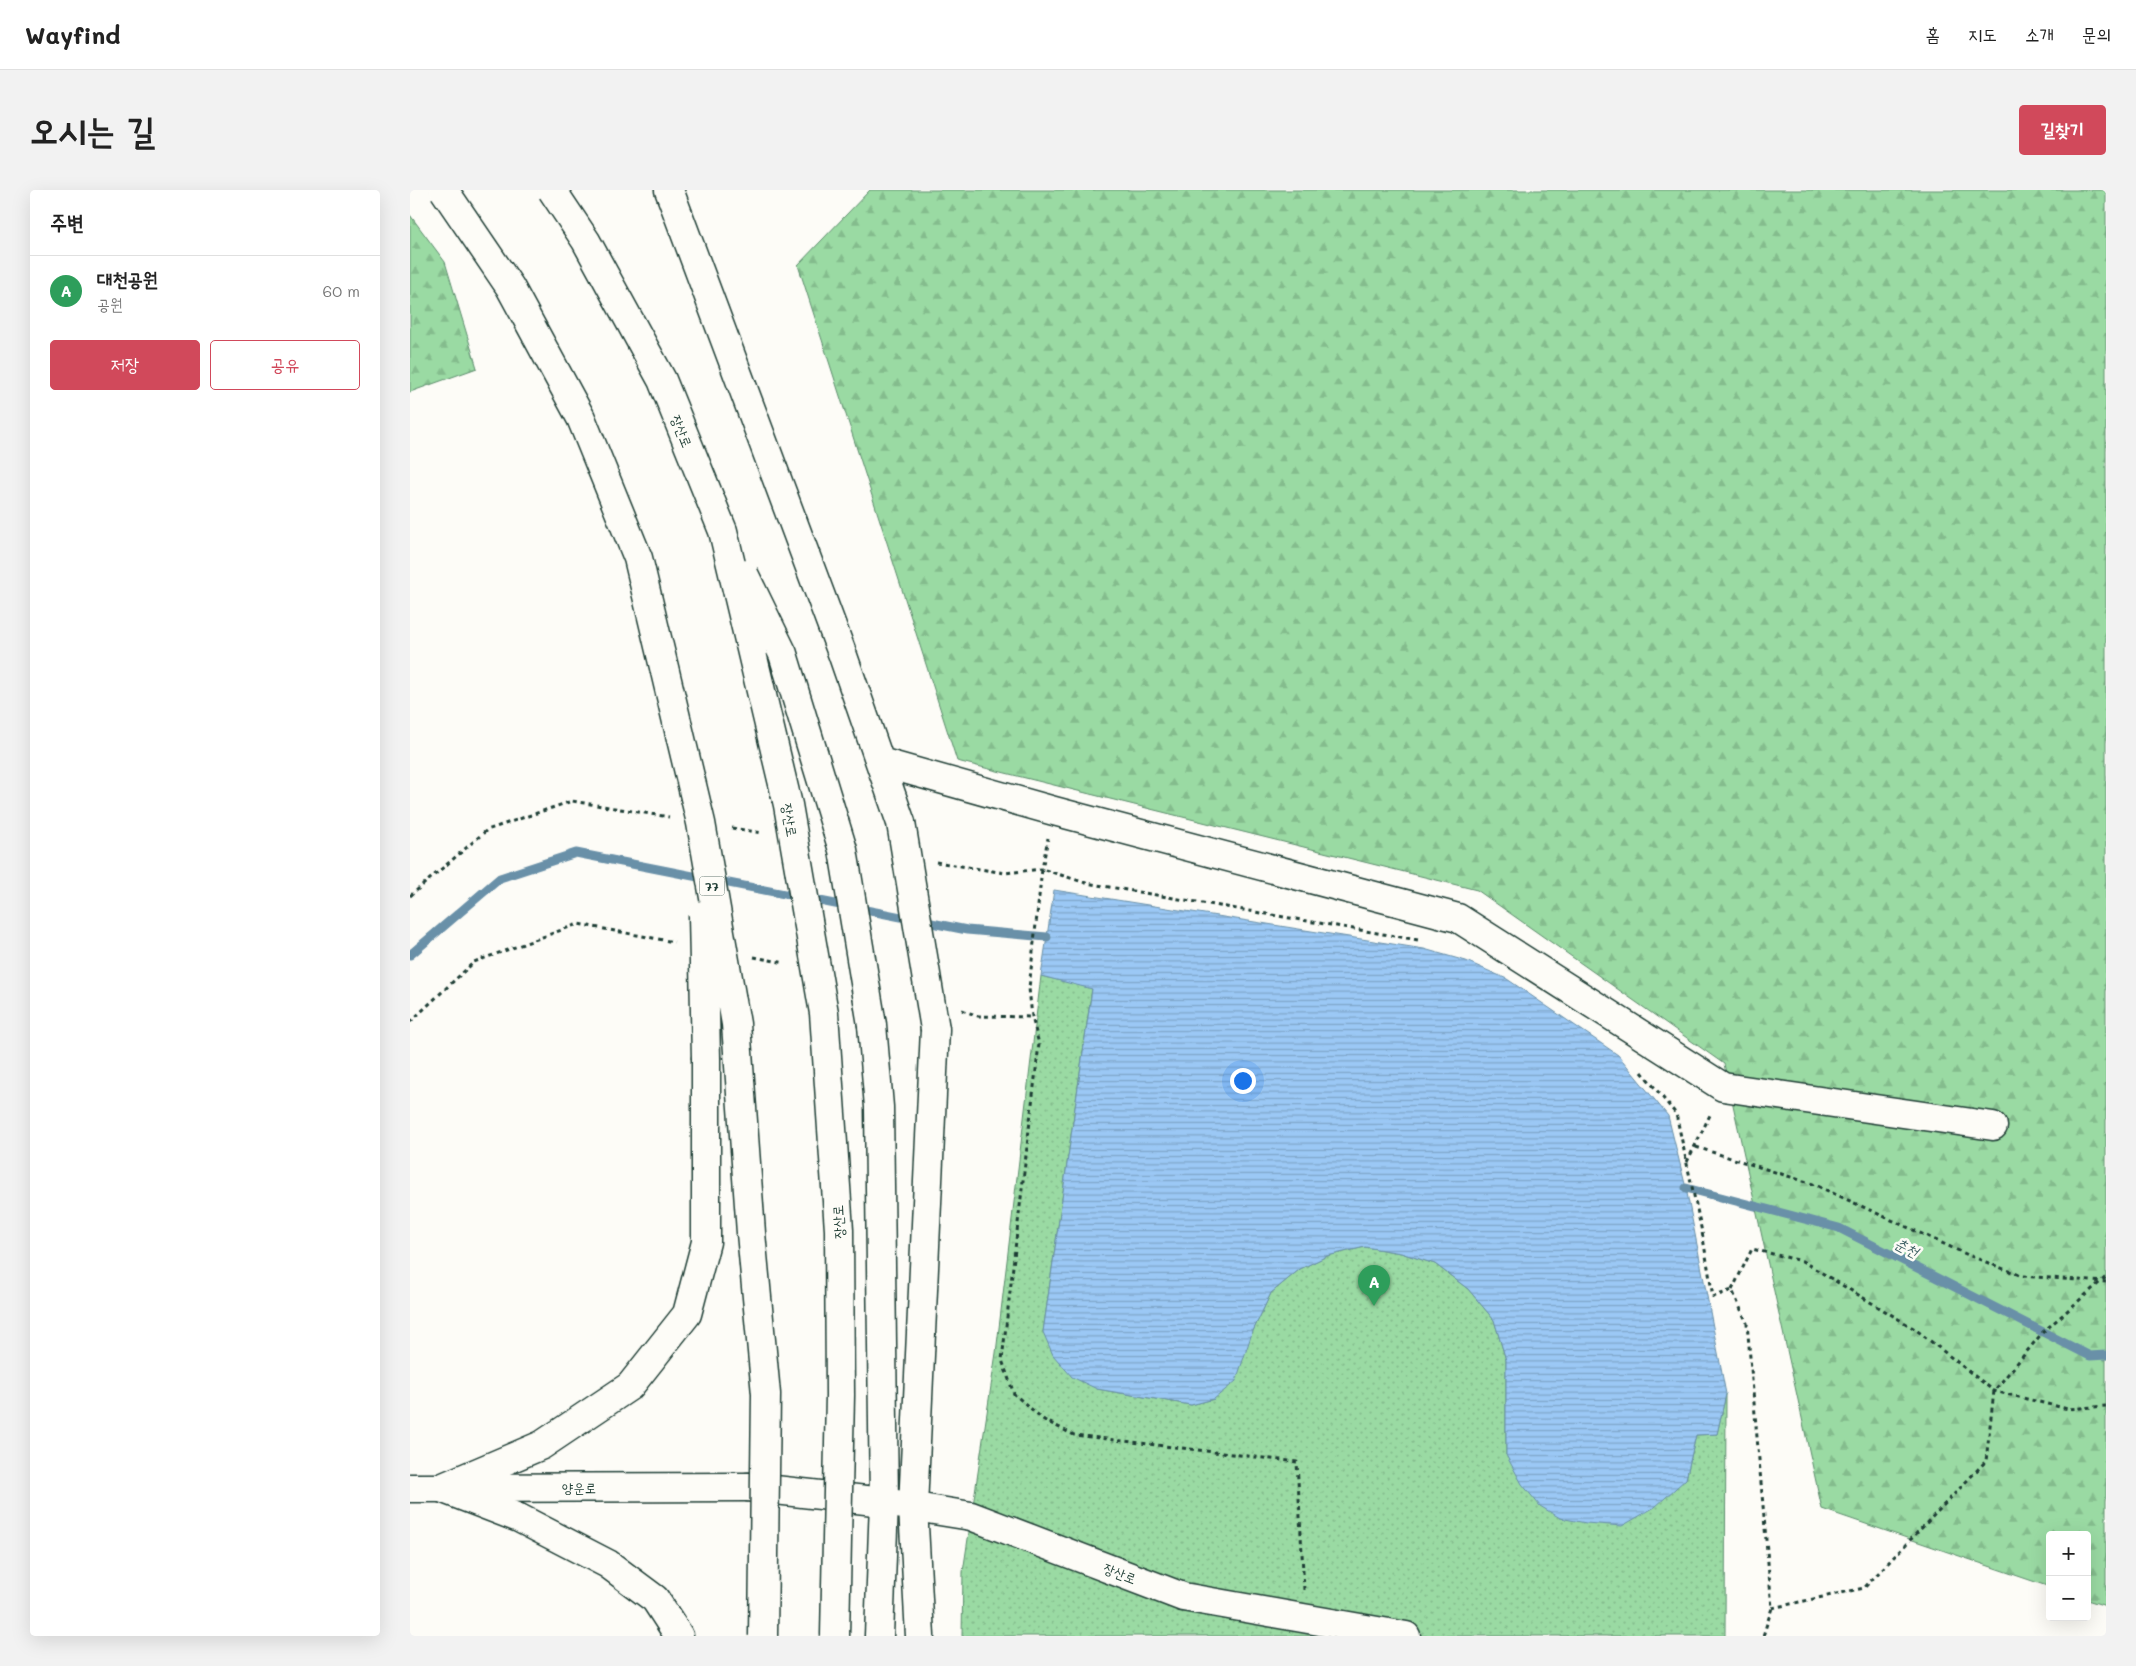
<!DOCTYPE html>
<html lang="ko">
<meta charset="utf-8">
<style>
:root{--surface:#fff;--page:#f2f2f2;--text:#222;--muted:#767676;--line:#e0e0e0;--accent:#d1495b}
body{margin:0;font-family:Mali,"Poor Story",sans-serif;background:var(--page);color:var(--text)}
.controls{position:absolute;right:15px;bottom:15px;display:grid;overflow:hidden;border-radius:5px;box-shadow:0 5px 20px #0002}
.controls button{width:45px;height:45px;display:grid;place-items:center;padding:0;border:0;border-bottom:1px solid var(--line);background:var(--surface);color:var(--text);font:25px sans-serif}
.you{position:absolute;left:832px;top:890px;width:18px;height:18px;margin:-12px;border:4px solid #fff;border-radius:50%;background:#1a73e8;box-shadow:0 0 0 8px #1a73e833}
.badge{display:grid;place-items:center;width:32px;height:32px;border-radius:50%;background:var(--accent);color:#fff;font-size:16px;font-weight:700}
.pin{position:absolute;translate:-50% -41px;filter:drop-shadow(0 1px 2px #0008)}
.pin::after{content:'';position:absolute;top:26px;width:18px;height:15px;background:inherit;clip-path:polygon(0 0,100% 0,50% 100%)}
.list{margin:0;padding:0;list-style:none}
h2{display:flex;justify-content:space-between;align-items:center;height:65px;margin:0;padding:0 20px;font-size:21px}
h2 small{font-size:16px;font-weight:400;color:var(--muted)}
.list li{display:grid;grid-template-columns:32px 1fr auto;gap:15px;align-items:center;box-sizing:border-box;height:70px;padding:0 20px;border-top:1px solid var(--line)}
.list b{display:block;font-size:19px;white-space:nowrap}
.list p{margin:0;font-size:16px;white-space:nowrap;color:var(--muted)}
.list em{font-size:16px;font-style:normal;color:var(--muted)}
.actions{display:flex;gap:10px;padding:15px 20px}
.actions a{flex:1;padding:11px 0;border:1px solid var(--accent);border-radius:5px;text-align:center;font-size:18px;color:var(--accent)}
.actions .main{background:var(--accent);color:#fff}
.map{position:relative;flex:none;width:1696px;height:1446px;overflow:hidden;border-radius:5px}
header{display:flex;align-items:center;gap:30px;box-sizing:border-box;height:70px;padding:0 25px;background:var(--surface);border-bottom:1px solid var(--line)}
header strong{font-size:24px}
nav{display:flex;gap:28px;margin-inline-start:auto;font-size:18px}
.intro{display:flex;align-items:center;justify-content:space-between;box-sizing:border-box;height:120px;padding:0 30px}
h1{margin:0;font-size:35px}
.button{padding:12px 22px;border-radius:5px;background:var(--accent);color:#fff;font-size:18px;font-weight:700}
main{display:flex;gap:30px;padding:0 30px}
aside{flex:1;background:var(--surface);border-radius:5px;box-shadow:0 5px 20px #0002}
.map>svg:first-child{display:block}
.forest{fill:url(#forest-firs);stroke:#5c8c6c}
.park{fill:url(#park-dots);stroke:#5c8c6c}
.water{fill:url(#water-rules);stroke:#6990a8}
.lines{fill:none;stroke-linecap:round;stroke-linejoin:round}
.stream{stroke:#6990a8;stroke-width:9}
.minor-casing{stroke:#1f3d34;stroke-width:31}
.major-casing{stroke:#1f3d34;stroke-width:31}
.highway-casing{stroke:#1f3d34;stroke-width:31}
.path{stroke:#1f3d34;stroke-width:3;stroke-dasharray:4 4;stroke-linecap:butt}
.minor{stroke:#fdfcf7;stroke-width:28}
.major{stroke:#fdfcf7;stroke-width:28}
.highway{stroke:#fdfcf7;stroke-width:28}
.minor-bridge-casing{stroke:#1f3d34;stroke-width:31;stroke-linecap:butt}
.highway-bridge-casing{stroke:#1f3d34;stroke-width:31;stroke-linecap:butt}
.minor-bridge{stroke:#fdfcf7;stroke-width:28}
.highway-bridge{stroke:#fdfcf7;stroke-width:28}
.labels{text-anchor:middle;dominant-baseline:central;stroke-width:5;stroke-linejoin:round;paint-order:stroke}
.shield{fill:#fdfcf7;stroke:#62766e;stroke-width:1}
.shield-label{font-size:12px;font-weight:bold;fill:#1f3d34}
.street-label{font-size:14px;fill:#1f3d34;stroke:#fdfcf7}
.water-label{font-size:15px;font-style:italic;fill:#3e6064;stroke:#fdfcf7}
</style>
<header>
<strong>Wayfind</strong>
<nav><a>홈</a><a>지도</a><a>소개</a><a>문의</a></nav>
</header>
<div class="intro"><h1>오시는 길</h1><a class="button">길찾기</a></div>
<main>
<aside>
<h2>주변<small></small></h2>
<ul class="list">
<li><span class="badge" style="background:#2e9e5b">A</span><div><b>대천공원</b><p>공원</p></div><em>60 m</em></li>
</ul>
<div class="actions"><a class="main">저장</a><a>공유</a></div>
</aside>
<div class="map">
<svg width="1696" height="1446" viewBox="0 0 1696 1446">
<defs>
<pattern id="forest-firs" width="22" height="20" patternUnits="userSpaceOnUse" patternTransform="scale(1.25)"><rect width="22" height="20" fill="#9adaa3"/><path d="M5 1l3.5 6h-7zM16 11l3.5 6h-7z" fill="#84bc8d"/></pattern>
<pattern id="park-dots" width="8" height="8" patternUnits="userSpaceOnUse" patternTransform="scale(1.25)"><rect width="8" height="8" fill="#9adaa3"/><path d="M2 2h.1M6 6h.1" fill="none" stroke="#84bc8d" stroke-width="1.8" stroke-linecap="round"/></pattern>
<pattern id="water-rules" width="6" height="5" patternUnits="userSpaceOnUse" patternTransform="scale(1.25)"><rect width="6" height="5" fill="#9bc8f5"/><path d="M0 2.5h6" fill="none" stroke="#7ea4c7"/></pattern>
</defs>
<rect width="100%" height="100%" fill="#fdfcf7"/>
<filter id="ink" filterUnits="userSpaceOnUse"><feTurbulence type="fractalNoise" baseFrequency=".02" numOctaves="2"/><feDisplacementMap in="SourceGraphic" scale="10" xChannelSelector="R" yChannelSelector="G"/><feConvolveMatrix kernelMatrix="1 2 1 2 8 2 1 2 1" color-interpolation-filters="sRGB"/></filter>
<g filter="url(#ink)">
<path class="forest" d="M 460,0 L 1696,0 L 1696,1416 L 1677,1410 L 1677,1345 L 1640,1345 L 1640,1397 L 1412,1319 L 1314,874 L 1067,700 L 547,571 L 388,75 Z
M 0,25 L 35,72 L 67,178 L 0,202 Z"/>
<path class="park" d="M 631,786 L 682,798 L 633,1142 L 687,1199 L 781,1215 L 804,1209 L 842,1143 L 861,1103 L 890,1079 L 917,1066 L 955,1057 L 991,1063 L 1025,1074 L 1058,1099 L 1084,1130 L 1096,1170 L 1096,1265 L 1276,1289 L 1286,1245 L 1307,1244 L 1316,1204 L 1315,1446 L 552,1446 L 553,1382 L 586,1163 Z"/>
<path class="water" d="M 644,700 L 1014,759 L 1056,771 L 1097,789 L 1208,865 L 1258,926 L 1276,998 L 1316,1204 L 1307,1244 L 1286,1245 L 1276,1289 L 1245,1317 L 1212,1336 L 1176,1333 L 1150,1328 L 1130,1316 L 1112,1294 L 1096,1265 L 1096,1170 L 1084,1130 L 1058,1099 L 1025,1074 L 991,1063 L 955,1057 L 917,1066 L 890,1079 L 861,1103 L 842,1143 L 826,1191 L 804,1209 L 781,1215 L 687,1199 L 662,1187 L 643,1165 L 633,1142 L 682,799 L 631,786 Z"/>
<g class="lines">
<path class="stream" d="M 0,765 L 90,688 L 166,663 L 557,740 L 637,747
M 1276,998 L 1429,1038 L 1680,1166 L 1696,1165"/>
<defs>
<path id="minor" d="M 259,0 L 432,463 L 491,633
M 470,572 L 644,621 L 1048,728 L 1313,897 L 1583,936
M 338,1297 L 474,1312 L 561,1326 L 773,1407 L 996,1446
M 510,1446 L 503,1317 L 525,839"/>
<path id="major" d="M 0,1298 L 338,1297"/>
<path id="highway" d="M 462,835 L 469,917 L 474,1312 L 469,1446
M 31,1298 L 132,1255 L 220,1196 L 277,1124 L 296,1052 L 296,869
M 31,1298 L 109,1328 L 198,1374 L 245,1409 L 269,1446"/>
</defs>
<use href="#minor" class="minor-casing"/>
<use href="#major" class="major-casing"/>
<use href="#highway" class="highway-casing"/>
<path class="path" d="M 322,638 L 352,643
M 526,672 L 595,683 L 632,679 L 638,648
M 0,706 L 77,640 L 162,611 L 259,627
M 344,767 L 375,773
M 552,820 L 568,826 L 622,827
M 0,832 L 64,772 L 168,734 L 264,752
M 1232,882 L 1266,924 L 1292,1042 L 1303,1107 L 1322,1100 L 1337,1133 L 1362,1418 L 1353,1446
M 1286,957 L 1403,994 L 1558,1065 L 1612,1086 L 1696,1092
M 1277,972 L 1301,923
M 1322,1100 L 1342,1059 L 1392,1071 L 1505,1139 L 1584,1201 L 1658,1219 L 1696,1216
M 894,1400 L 887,1272 L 664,1245 L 634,1230 L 604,1204 L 592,1170 L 629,854 L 622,827 L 619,798 L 632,679 L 676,693 L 1008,750
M 1362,1418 L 1454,1398 L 1576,1271 L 1584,1201 L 1633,1142 L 1696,1087"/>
<use href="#minor" class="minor"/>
<use href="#major" class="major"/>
<use href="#highway" class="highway"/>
<defs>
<path id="minor-bridge" d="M 491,633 L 525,839"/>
<path id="highway-bridge" d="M 34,0 L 100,97 L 171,228 L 228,368 L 291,633 L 326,834 L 341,1043 L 356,1204 L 353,1446
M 142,0 L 176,51 L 252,190 L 313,341 L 378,615 L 414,823 L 429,1040 L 430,1205 L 425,1446
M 334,384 L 373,464 L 433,660 L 462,835
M 293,725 L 296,869"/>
</defs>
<use href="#minor-bridge" class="minor-bridge-casing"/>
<use href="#highway-bridge" class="highway-bridge-casing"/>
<use href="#minor-bridge" class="minor-bridge"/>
<use href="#highway-bridge" class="highway-bridge"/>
</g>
</g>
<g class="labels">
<rect class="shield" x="289.5" y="686.5" width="25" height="19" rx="4"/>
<g class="shield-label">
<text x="302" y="696">77</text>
</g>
<g class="street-label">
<text transform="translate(272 241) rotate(68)">장산로</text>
<text transform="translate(380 630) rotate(80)">장산로</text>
<text transform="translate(428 1032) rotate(-93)">장산로</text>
<text x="169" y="1297">양운로</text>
<text transform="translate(710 1383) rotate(21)">장산로</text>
</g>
<g class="water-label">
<text transform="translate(1497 1057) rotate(27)">춘천</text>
</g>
</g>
</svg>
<div class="controls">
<button>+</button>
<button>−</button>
</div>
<div class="you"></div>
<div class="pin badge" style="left:964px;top:1116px;background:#2e9e5b">A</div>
</div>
</main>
